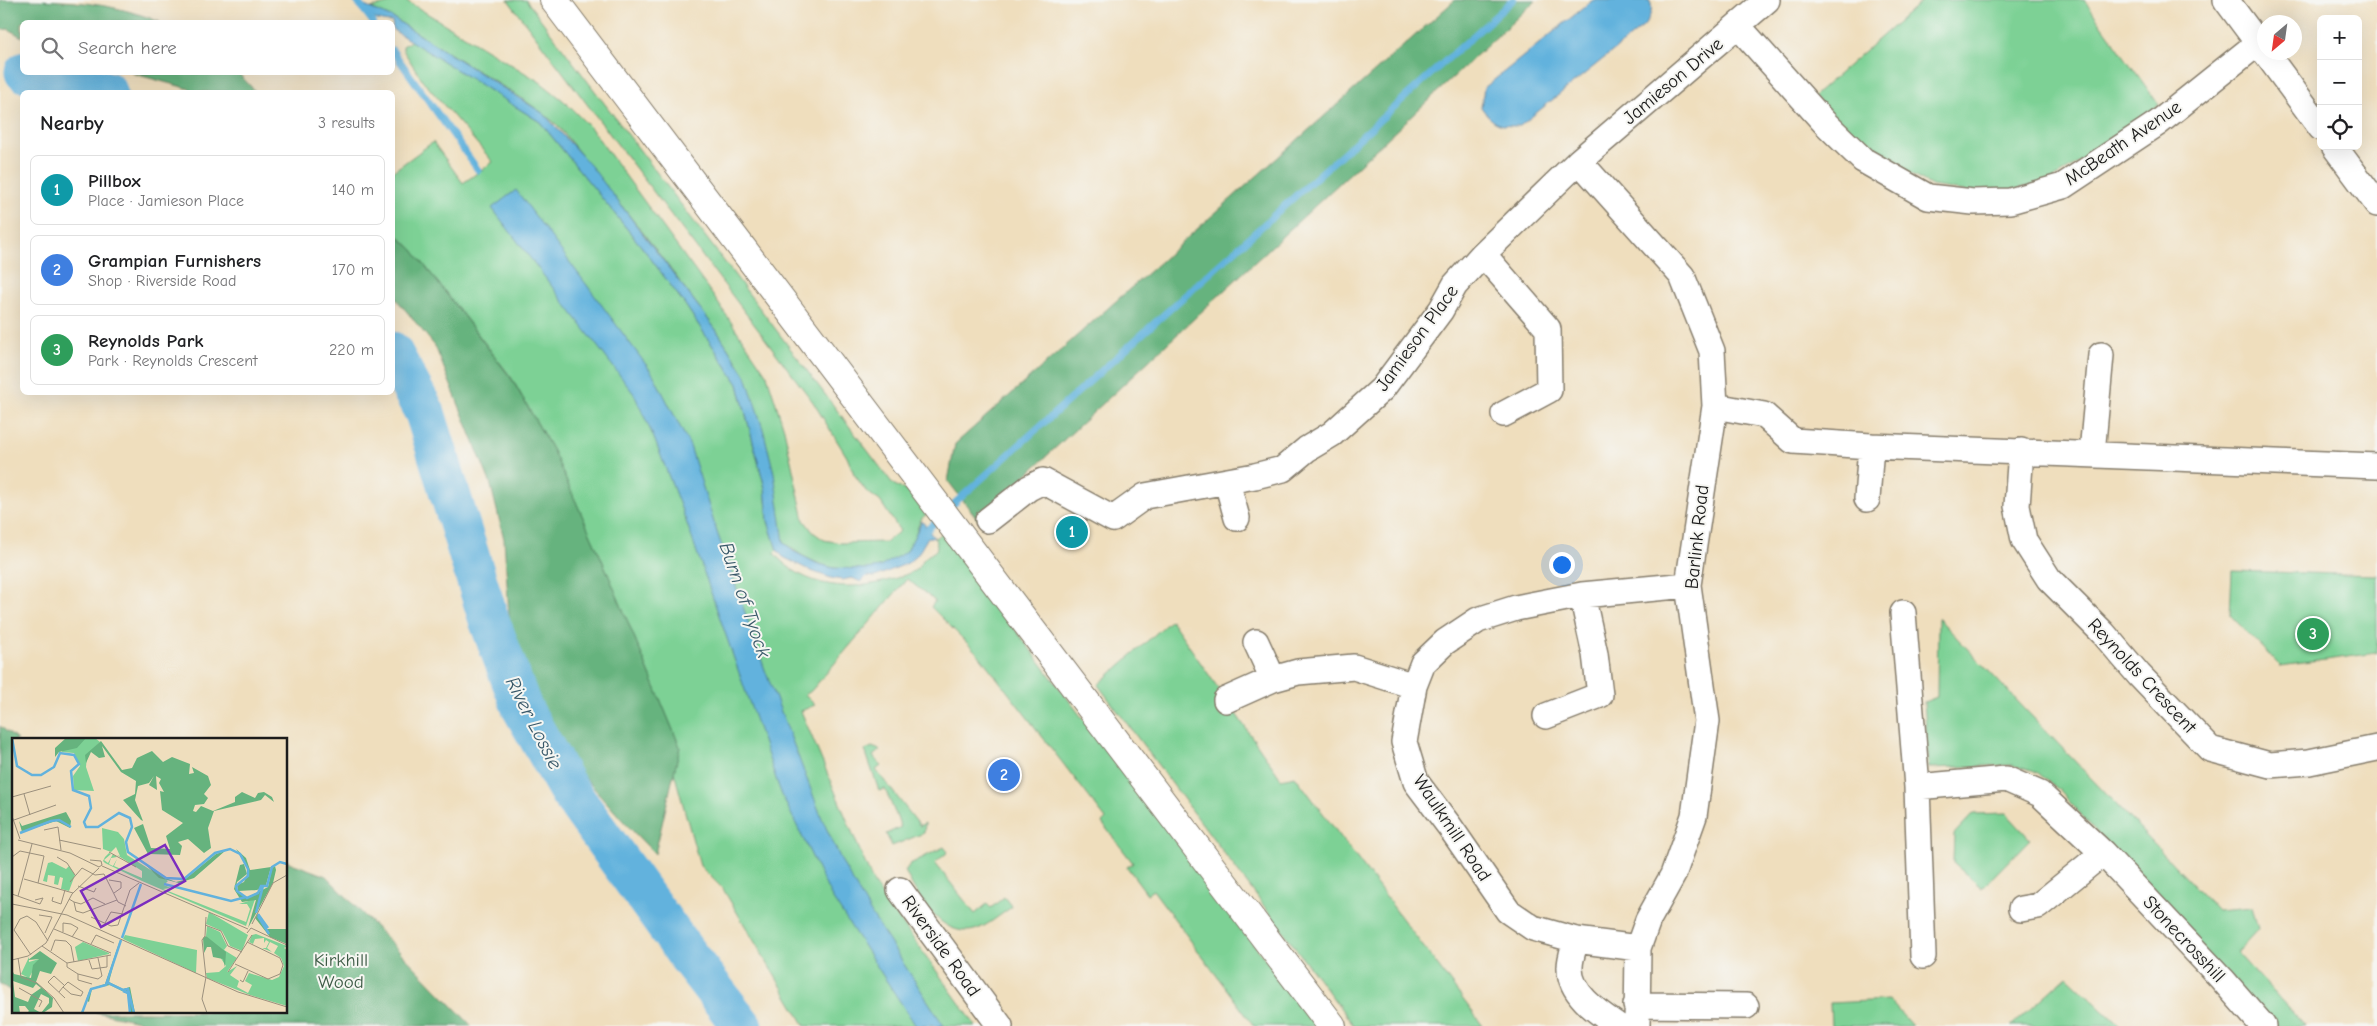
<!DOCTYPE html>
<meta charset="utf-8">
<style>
:root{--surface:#fff;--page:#f6f6f6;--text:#202124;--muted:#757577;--line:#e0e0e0;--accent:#2563eb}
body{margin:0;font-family:"Comic Neue",sans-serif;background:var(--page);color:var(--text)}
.controls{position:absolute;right:15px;top:15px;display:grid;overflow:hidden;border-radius:8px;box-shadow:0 5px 20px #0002}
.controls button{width:45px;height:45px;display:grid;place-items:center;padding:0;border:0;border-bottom:1px solid var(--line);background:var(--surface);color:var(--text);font:25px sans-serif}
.compass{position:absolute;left:2257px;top:15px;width:45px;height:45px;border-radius:50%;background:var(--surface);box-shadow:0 5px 20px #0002;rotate:209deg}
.you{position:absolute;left:1561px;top:564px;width:18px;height:18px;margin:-12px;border:4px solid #fff;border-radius:50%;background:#1a73e8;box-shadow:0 0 0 8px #1a73e833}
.badge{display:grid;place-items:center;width:32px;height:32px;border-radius:50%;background:var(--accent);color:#fff;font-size:16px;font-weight:700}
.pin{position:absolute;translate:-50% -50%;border:2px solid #fff;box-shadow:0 1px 5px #0006}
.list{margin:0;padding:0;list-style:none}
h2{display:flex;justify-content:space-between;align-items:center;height:65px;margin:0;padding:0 20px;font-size:21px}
h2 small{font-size:16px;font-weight:400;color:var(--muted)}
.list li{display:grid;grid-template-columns:32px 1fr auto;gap:15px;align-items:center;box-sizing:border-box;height:70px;margin:0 10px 10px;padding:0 10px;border:1px solid var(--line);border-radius:8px}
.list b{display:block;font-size:19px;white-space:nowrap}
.list p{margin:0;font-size:16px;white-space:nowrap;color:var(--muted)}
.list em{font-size:16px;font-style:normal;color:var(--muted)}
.icon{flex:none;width:28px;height:28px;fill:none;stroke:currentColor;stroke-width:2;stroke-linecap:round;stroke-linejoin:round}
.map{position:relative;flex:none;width:2377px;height:1026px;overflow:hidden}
.search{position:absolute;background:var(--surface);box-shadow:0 5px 20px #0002;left:20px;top:20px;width:375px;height:55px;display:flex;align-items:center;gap:12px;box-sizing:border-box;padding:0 18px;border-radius:8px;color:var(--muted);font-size:19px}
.panel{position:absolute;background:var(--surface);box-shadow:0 5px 20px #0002;left:20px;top:90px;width:375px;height:305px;border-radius:8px}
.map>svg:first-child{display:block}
.green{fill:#7dd195;stroke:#4c7658}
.forest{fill:#66b37e;stroke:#41684d}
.water{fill:#62b2dd;stroke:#3f677c}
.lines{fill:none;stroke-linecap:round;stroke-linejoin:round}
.stream{stroke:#62b2dd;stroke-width:7}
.river{stroke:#62b2dd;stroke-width:41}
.minor-casing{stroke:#867d6c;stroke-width:28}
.highway-casing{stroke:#867d6c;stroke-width:30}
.minor{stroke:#fff;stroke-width:25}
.highway{stroke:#fff;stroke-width:28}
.labels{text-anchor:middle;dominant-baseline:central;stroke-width:4;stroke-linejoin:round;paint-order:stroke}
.street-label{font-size:19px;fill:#1c1c1c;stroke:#f6f6f2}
.park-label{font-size:19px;fill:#3e5b46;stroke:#f6f6f2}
.water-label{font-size:20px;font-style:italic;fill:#385869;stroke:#f6f6f2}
.inset-river{fill:none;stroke:#62b2dd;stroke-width:2.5}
.inset-road{fill:none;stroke:#9b907d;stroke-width:1}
.view{fill:#7b2cbf;fill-opacity:0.15;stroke:#7b2cbf;stroke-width:2.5}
.inset-edge{fill:none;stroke:#1c1c1c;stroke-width:2.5}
</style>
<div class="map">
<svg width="2377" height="1026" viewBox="0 0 2377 1026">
<rect width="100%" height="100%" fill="#f6f6f2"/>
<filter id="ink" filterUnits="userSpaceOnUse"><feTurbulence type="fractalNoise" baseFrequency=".02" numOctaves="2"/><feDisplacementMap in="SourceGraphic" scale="10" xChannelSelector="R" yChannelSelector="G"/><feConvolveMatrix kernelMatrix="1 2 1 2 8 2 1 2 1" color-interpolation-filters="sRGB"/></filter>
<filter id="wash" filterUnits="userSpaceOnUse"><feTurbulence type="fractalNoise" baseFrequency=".0096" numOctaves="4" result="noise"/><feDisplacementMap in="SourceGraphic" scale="20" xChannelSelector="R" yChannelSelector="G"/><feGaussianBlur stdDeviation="1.12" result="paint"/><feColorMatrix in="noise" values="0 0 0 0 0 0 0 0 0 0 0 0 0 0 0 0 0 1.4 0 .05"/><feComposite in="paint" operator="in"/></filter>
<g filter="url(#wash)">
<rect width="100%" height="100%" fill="#efdebd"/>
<path class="green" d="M 401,0 L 405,0 L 540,82 L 564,101 L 590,127 L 714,297 L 767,375 L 784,429 L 804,520 L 813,532 L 824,540 L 841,543 L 886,542 L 900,531 L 880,501 L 866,491 L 854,474 L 847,457 L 813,402 L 508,0 L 526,0 L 893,484 L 914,495 L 930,513 C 927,514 922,517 921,520 C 916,529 915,542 907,551 C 873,584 815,571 784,542 L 746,376 L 717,331 L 644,234 L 558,126 L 544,114 L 521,98 L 393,18 L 371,8 Z
M 1923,0 L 2084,0 L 2159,105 L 2126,133 L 2050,181 L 2012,190 L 1976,193 L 1932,186 L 1868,152 L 1814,96 Z
M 411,41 L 540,122 L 645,251 L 684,303 L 738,384 L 765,488 L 768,521 L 777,550 L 774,553 C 804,589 852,592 893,579 C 900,577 911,573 917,569 C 920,566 921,562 924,559 C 932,550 942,554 934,537 L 935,538 L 942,533 L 1316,1026 L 1254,1026 L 1153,890 L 1147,894 L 1127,867 L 1133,863 L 1102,823 L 1106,819 L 979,655 L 931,607 L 935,601 L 907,579 L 811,691 L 805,695 L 815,705 L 801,711 L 874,884 L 976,1026 L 805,1026 L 723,889 L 700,866 L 674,772 L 680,747 L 603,562 L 553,451 L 511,377 L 412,249 L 393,231 L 392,172 L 433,142 L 463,183 L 493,162 L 423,81 L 403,50 L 403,46 Z
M 2232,571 L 2377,575 L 2377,653 L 2280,666 L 2230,615 Z
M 1938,618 L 2217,910 L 2252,907 L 2258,929 L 2237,952 L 2305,1026 L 2269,1026 L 2059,790 L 2038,773 L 2012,765 L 1929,768 L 1924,702 L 1937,697 Z
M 1171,620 L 1281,779 L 1295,776 L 1483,1026 L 1354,1026 L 1098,685 Z
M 872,747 L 880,750 L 873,756 L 881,766 L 876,770 L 920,826 L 925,823 L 924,833 L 892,846 L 886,834 L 901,827 L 885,789 L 879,791 L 865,750 Z
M 2006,813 L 2030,839 L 1982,888 L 1953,863 L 1954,834 L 1973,814 Z
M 944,847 L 948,852 L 935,863 L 975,914 L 987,904 L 991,908 L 1004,897 L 1012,907 C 999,915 983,931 967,931 C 938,932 916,894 905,871 L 910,864 Z
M 2067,976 L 2120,1026 L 2011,1026 Z
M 1889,1000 L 1912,1026 L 1831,1026 L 1830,1003 Z"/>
<path class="forest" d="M 0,0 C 58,0 107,0 160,22 L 22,22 L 22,37 L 8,29 L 0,30 Z
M 1455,0 L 1536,0 L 978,520 L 948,481 L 955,444 Z
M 131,73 L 238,73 L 256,92 L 193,92 L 190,89 Z
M 392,231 L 412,249 L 511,378 L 553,451 L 603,562 L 680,747 L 655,854 L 624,822 L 562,752 L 511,644 L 504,539 L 490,482 L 435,346 L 393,295 Z
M 0,726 L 17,740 L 14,740 L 14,993 L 0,984 Z
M 286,861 L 326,876 L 472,1026 L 162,1026 L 96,1012 L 286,1012 Z"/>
<path class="water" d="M 1593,0 L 1649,0 C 1655,9 1649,18 1644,26 L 1520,126 C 1498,126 1493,124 1481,107 L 1484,88 Z
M 360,4 L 393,18 L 544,114 L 591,166 L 717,331 L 746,376 L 763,429 L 774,473 L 784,542 L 793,551 L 816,563 L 833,568 L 867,569 L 880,567 L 907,551 L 922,521 L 934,538 L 928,537 L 918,554 L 908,563 L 875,577 L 867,576 L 861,582 L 852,578 L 842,580 L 831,578 L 811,571 L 783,557 L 777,550 L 768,521 L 765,488 L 738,384 L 684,303 L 645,251 L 540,122 L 393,30 L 392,22 C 376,22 369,17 360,4 Z
M 516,190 L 653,374 L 690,446 L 717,532 L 765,670 L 823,821 L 844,866 L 872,915 L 944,1026 L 916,1026 L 831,896 L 781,793 L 686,521 L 654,438 L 634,394 L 492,208 Z"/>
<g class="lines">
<path class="stream" d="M 356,0 L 373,22
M 392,50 L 478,170
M 947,510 L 1513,0
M 922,535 L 939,518"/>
<path class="river" d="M 25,72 L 107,92
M 392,352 L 425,413 L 489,620 L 522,708 L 569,791 L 685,952 L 742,1026"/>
</g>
</g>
<g filter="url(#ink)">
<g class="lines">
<defs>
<path id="minor" d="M 2226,0 L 2264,51
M 1738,26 L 1824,122 L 1863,160 L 1928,197 L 1973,202 L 2010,201 L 2063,186 L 2158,123 L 2258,43
M 2265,52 L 2321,128
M 2334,146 L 2377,204
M 1579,161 L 1682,276 L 1712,351 L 1715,406 L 1688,585 L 1707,721 L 1694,816 L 1673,875 L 1648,920 L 1638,948 L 1637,1026
M 1483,254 L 1548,329 L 1549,390 L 1504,414
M 1715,406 L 1764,415 L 1793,441 L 1871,446 L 2377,466
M 2021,451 L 2017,506 L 2024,540 L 2049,579 L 2103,633 L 2139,675 L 2210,749 L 2270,765 L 2309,762 L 2377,748
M 2092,453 L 2101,355
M 1227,482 L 1237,518
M 1867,499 L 1871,446
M 988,520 L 1029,488 L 1043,481 L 1113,519 L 1145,496 L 1255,476 L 1283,469 L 1307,449 L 1332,434 L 1382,389 L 1441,310 L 1455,285 L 1483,254 L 1579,161 L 1767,0
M 1903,613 L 1917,787 L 1923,956
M 1256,642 L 1273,679
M 1226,700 L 1273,679 L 1298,672 L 1354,667 L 1414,686
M 1546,716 L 1600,695 L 1595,654 L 1582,595
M 1917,787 L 2006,779 L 2040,794 L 2103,853
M 900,890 L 1000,1026
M 2021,909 L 2038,906 L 2103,853 L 2222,979 L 2263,1026
M 1576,940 C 1574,948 1570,958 1570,967 C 1569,994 1599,1013 1618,1026
M 1638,948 L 1576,940 L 1533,928 L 1508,911 L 1450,827 L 1416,782 L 1404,742 L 1414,686 L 1423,663 L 1445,642 L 1478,620 L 1516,608 L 1582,595 L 1688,585
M 1636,1005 L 1746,1006"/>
<path id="highway" d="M 554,0 L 1332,1026"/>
</defs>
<use href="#minor" class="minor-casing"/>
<use href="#highway" class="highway-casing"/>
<use href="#minor" class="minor"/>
<use href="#highway" class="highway"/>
</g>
</g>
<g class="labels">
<g class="street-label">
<text transform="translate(1673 81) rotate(-40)">Jamieson Drive</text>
<text transform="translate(2123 143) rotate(-34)">McBeath Avenue</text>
<text transform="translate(1417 338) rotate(-54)">Jamieson Place</text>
<text transform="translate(1697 537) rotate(-84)">Barlink Road</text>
<text transform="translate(2142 676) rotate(47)">Reynolds Crescent</text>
<text transform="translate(1452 828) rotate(56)">Waulkmill Road</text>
<text transform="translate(2184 939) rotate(47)">Stonecrosshill</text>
<text transform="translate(941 946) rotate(54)">Riverside Road</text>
</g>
<g class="park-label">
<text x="341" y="960">Kirkhill<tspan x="341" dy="22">Wood</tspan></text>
</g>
<g class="water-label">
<text transform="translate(745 600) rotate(71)">Burn of Tyock</text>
<text transform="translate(534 723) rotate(63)">River Lossie</text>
</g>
</g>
<g transform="translate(12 738)">
<rect width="275" height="275" fill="#efdebd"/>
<path d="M 54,0 L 83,0 L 88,4 L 75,17 L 74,29 L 82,53 L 62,52 L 61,38 L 68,28 L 62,15 L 50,14 ZM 90,90 L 106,94 L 112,101 L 115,117 L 156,143 L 152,147 L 159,150 L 151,151 L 234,184 L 238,171 L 235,166 L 227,166 L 243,161 L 234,188 L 130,143 L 93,125 L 91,123 L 93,119 L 97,115 L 99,116 L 92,122 L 96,125 L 101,116 L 105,119 L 99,120 L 97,126 L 101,128 L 105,121 L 102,128 L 130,140 L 130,133 L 105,117 L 108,118 L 104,109 L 99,114 L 91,111 ZM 40,124 L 54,131 L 57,128 L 63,137 L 57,153 L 49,151 L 51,140 L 48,139 L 46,147 L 42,146 L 43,138 L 36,137 L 35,144 L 31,143 L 36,125 ZM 197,174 L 236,197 L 230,213 L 218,208 L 210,193 L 194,186 ZM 195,188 L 208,194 L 215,208 L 212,212 L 225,220 L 215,234 L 225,228 L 218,237 L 227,243 L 225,249 L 236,255 L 240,247 L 233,243 L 237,235 L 260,242 L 267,239 L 272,228 L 269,220 L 262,215 L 266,208 L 258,204 L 255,210 L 260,214 L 250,210 L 254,210 L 257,204 L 254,202 L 252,205 L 252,200 L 243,201 L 241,206 L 237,204 L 240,197 L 244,196 L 275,208 L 272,210 L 275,212 L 275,268 L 238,257 L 195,240 L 194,235 L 207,234 L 214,228 L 194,198 ZM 113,197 L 185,212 L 184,235 L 111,201 ZM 71,204 L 97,215 L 97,216 L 66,223 L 63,209 ZM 17,219 L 17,224 L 27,221 L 17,240 L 9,236 Z" fill="#7dd195"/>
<path d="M 54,0 L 74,0 L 65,10 L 47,14 L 43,19 L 43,10 ZM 89,3 L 110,32 L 120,30 L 125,20 L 140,13 L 151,24 L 160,19 L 178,26 L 177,36 L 182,35 L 180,29 L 196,38 L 199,47 L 192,56 L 196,60 L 192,66 L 183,67 L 181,73 L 184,74 L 189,68 L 201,73 L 223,64 L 223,59 L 230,54 L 243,60 L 246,55 L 252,54 L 260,59 L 262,64 L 253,57 L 249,62 L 202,73 L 196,90 L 199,110 L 192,115 L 176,101 L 166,104 L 170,108 L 168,117 L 136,116 L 122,90 L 131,86 L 139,110 L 158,111 L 154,98 L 171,85 L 150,72 L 148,53 L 152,54 L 147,45 L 149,41 L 144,38 L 145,52 L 137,47 L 142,38 L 137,45 L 126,48 L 123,62 L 131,83 L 129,82 L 111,62 L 123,56 L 124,43 L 109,34 L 90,8 L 93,19 L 87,20 L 79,14 L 74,25 L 73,17 ZM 54,74 L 59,83 L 58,90 L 44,83 L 10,94 L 7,83 L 10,88 ZM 224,111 L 234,120 L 238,132 L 259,129 L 254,147 L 245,152 L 226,153 L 225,147 L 232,144 L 237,132 ZM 213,113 L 182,140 L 167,145 L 147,140 L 133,126 L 151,139 L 164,144 L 172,142 L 204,116 ZM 232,126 L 235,136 L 225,144 L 224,151 L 234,160 L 256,149 L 260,130 L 263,128 L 264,132 L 261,145 L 236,190 L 244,162 L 230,164 L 222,151 L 228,127 ZM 246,176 L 255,191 L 275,191 L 275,206 L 258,199 L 243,180 ZM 194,198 L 214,214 L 213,229 L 211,221 L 201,219 L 199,209 L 195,209 L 192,215 L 191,200 ZM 108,202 L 97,244 L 111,251 L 118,249 L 123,275 L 118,275 L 116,256 L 98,247 L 80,251 L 77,264 L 74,262 L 78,251 L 93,246 ZM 28,213 L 45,225 L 39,236 L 28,233 L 24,244 L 41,260 L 40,269 L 31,275 L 15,275 L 17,273 L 13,268 L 7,268 L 8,275 L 1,275 L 0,232 L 2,236 L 19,240 L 21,227 L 27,221 L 16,222 ZM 1,243 L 21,250 L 24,246 L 29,250 L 19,257 L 16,264 L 3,259 ZM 29,256 L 37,260 L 37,265 L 29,275 L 22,271 Z" fill="#66b37e" fill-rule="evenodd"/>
<path class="inset-river" d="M 0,0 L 5,28 L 20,37 L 29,37 L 42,29 L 48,15 L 62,17 L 67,26 L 59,33 L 61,52 L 77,58 L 79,70 L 72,84 L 74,89 L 86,89 L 107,75 L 118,80 L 120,89 L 114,104 L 116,114 L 154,140 L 172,141 L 203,115 L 218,111 L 228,116 L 236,131 L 236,138 L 224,148 L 225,153 L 235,160 L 246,155 L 249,148 L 255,148 L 260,129 L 268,124 L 275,126M 8,95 L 39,83 L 47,82 L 59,89M 152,146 L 219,163 L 234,159M 244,175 L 251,148M 246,176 L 256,190M 246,178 L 257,196M 110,200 L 129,146M 96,242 L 96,245 L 111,252 L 116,251 L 122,275M 111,253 L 116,255 L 118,275M 70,275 L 79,251 L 94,247 L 109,202"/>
<path class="inset-road" d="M 12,56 L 18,77M 0,59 L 39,48M 0,78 L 8,101M 2,82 L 44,67M 32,92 L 46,89 L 49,112M 6,102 L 58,115 L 87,129 L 90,127 L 89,123 L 78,122M 47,102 L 89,111M 97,114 L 124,129M 0,119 L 8,113 L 32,118 L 26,145M 45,119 L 55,125 L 63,137M 90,128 L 236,191M 12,141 L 61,155M 97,142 L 109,144 L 109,150 L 102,155M 58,144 L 70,130 L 83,137 L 92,136 L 106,164 L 114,168M 66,148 L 82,154 L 84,150M 0,156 L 28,166 L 31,160 L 23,162M 6,158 L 20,106M 41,159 L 40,163 L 49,166 L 53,152M 57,161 L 62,164 L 64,173 L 71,175 L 105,162M 62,164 L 69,166 L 81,160 L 93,166M 0,166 L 55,177 L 226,254 L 275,269M 27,177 L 40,179 L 33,195M 79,179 L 99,188 L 106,187 L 118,152 L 127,145M 194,179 L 193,198 L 190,202 L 194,239 L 190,261 L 195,275M 93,185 L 99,174 L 111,176M 240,186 L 261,145 L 275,137M 193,187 L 209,193 L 216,208 L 230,214M 42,191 L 99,215M 51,194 L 51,185 L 59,186 L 66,190 L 60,199M 235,195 L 239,190 L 275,207M 79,206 L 84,197 L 102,205M 30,208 L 55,225 L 99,217M 39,213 L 43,202 L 54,203 L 59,208 L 62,224M 19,217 L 2,192 L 8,181 L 15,178 L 24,184 L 36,203M 6,220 L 9,239 L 25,245 L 42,260 L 52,275M 0,222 L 16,218 L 34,205 L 60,156 L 87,130M 77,222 L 80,231 L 95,229 L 95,218M 55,225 L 55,229 L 66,236 L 86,241 L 90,238 L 86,220M 223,226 L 256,241 L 268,236 L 271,227 L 268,220 L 235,204M 216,234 L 240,197M 66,236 L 66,242 L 80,246M 228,242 L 231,244 L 236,233M 52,247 L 42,238 L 36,244 L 53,260M 7,250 L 30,263 L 27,269M 47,254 L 51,249 L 56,244 L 71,254 L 69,258 L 59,256 L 51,249"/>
<path class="view" d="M 153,107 L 173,143 L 89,189 L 69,153 Z"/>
<rect width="275" height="275" class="inset-edge"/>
</g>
</svg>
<div class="controls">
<button>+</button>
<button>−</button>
<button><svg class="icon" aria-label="locate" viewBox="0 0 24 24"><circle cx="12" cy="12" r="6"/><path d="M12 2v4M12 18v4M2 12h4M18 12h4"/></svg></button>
</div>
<svg class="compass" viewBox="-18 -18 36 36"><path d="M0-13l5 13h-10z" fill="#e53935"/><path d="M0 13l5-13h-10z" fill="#757577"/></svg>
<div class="you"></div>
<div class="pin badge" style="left:1072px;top:532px;background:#0f9aa8">1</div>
<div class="pin badge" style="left:1004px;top:775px;background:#3f7fe0">2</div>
<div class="pin badge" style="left:2313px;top:634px;background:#2e9e5b">3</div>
<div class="search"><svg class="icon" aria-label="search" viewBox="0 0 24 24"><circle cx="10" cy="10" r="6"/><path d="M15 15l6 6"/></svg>Search here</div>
<section class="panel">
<h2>Nearby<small>3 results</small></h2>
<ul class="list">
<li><span class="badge" style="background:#0f9aa8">1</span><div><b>Pillbox</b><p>Place · Jamieson Place</p></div><em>140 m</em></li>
<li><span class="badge" style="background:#3f7fe0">2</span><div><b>Grampian Furnishers</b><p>Shop · Riverside Road</p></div><em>170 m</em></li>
<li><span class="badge" style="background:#2e9e5b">3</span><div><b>Reynolds Park</b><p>Park · Reynolds Crescent</p></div><em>220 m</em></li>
</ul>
</section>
</div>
